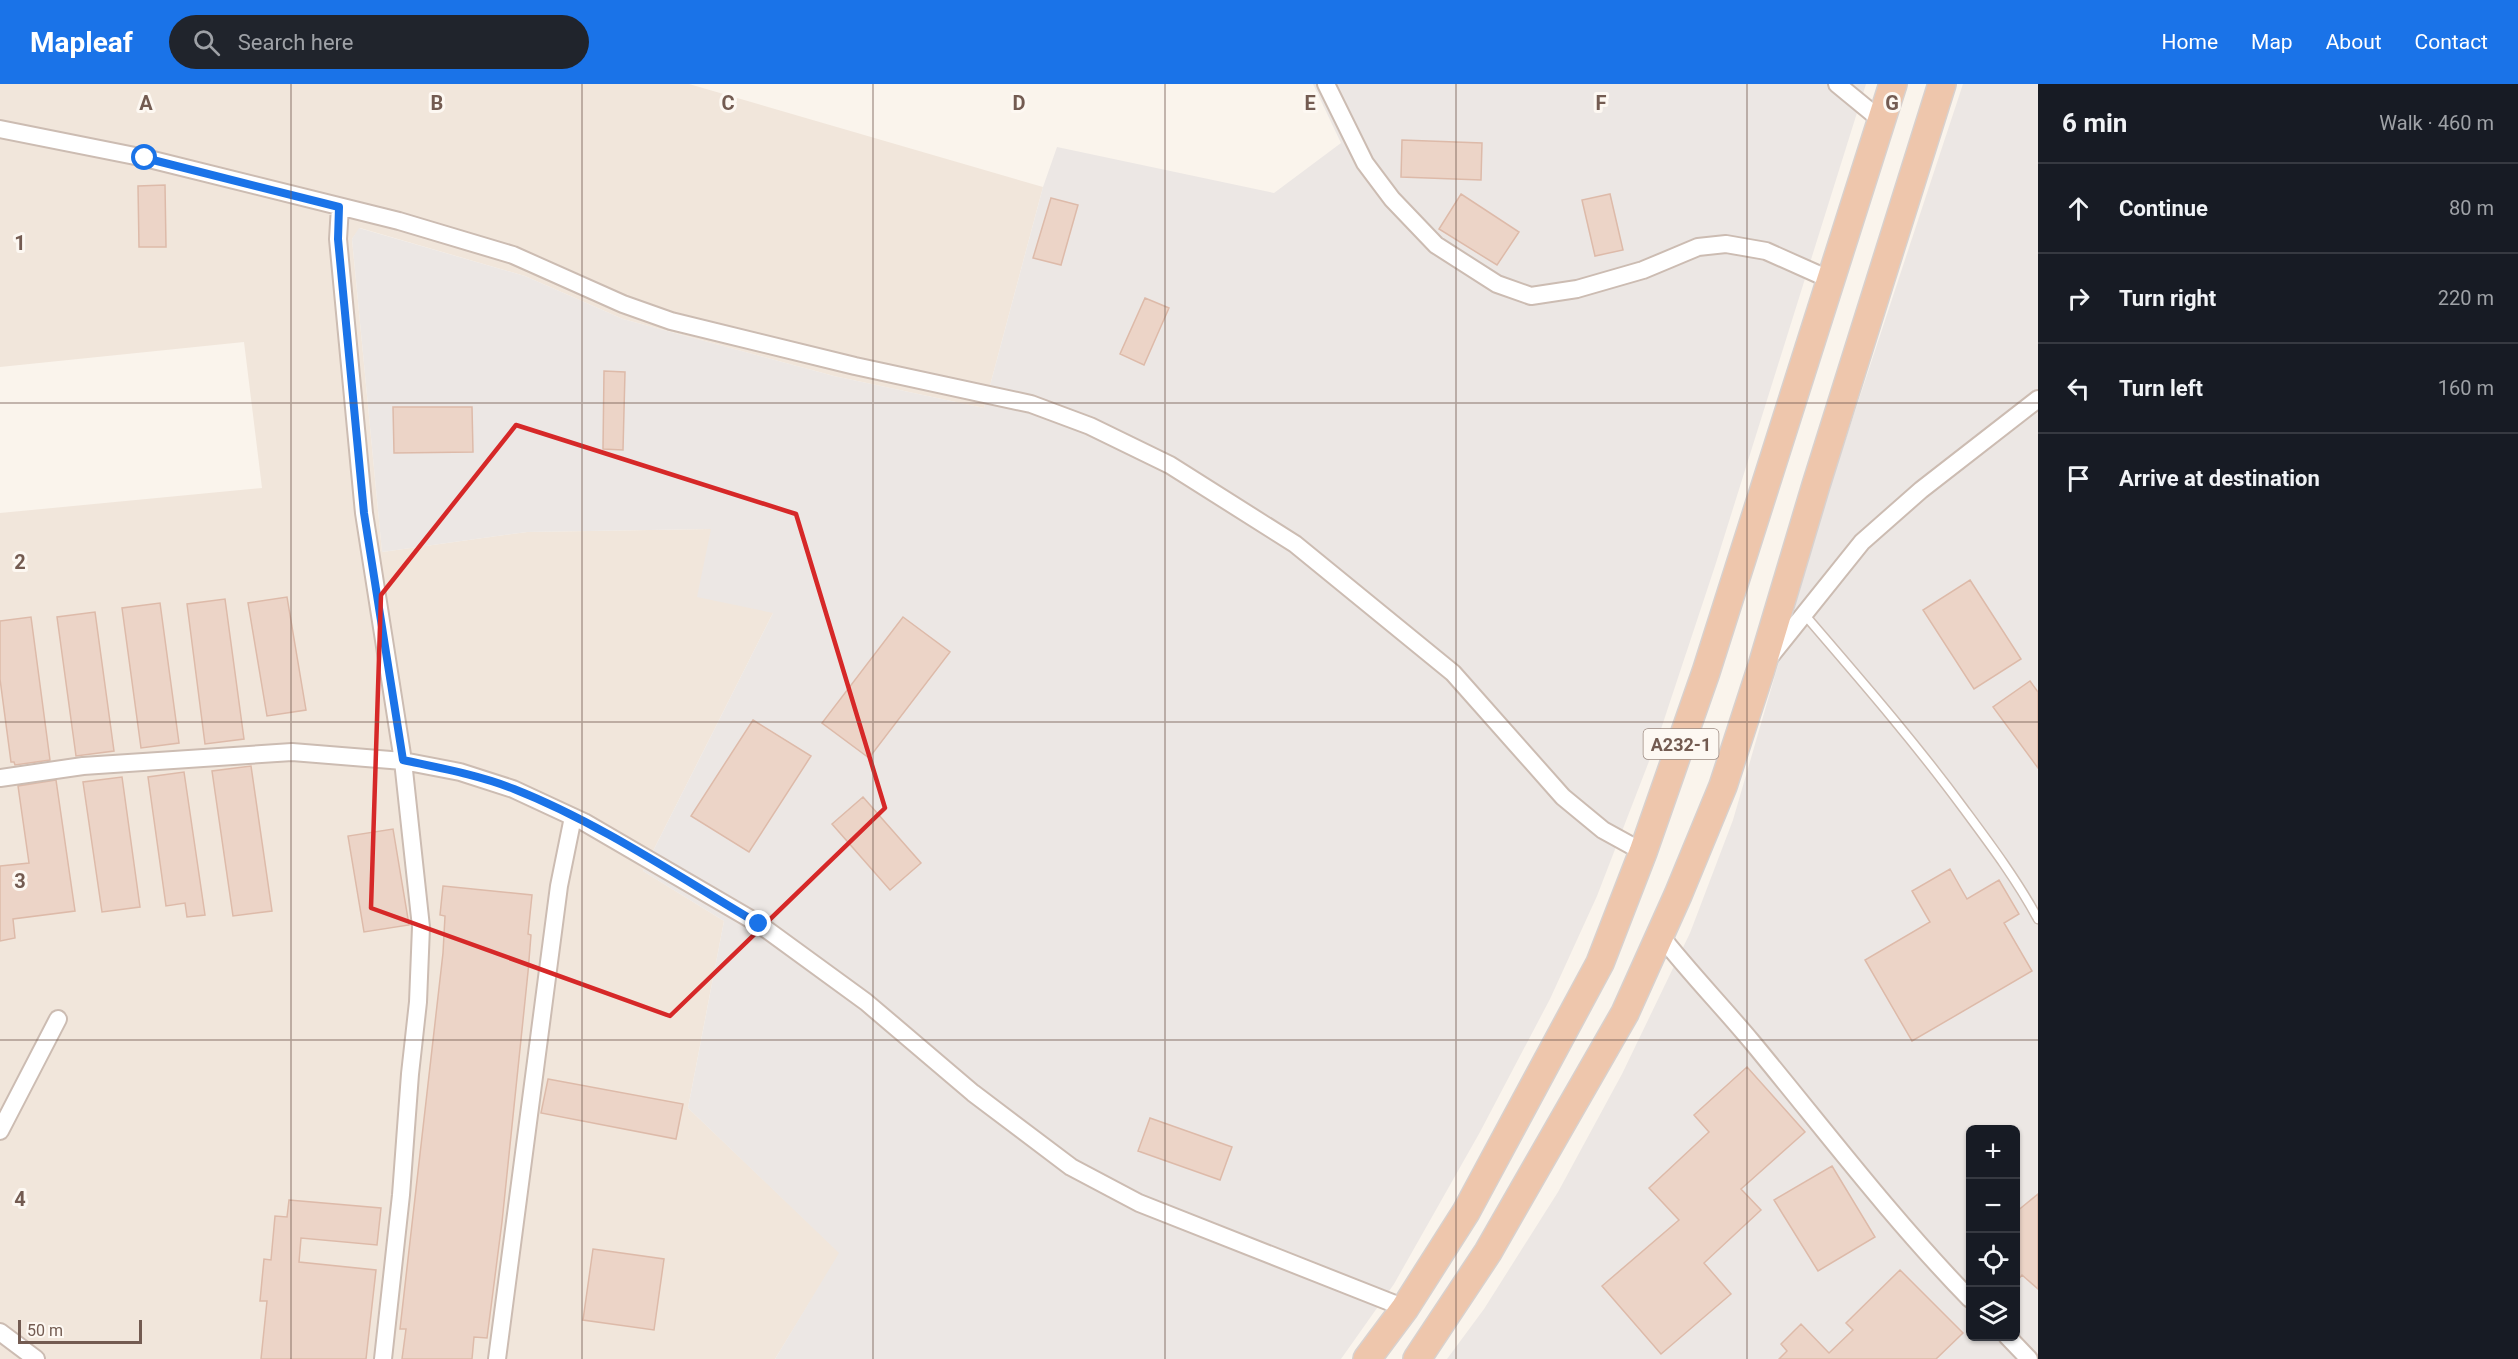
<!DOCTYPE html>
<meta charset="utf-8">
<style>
:root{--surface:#171b24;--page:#20242c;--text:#f1f3f6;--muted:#9ea1a6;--line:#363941;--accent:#1a73e8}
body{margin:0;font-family:Roboto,sans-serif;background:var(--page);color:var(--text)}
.controls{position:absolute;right:18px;bottom:18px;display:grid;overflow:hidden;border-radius:9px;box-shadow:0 2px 4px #0004}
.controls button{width:54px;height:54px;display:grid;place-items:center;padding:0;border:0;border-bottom:2px solid var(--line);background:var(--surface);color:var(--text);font:30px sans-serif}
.scale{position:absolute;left:18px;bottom:15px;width:124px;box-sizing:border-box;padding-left:6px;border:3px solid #735b51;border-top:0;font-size:16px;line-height:21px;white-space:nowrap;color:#735b51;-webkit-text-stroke:4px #fdf8f2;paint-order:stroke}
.stop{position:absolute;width:18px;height:18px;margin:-14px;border:4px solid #1a73e8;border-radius:50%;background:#fff}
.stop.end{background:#1a73e8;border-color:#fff;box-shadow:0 2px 6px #0008}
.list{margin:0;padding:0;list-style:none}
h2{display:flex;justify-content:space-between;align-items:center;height:78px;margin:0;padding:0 24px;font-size:26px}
h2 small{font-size:20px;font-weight:400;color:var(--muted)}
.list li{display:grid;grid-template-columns:39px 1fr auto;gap:18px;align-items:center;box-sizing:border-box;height:90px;padding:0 24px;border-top:2px solid var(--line)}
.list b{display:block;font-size:22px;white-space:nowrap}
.list em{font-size:20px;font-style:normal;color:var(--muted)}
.icon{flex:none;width:33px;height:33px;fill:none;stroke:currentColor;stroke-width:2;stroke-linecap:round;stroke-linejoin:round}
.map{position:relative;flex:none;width:2038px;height:1275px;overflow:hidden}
header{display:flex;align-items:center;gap:36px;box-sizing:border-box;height:84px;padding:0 30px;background:var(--accent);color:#fff}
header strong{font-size:28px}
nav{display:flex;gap:33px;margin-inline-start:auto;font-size:21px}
.search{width:420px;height:54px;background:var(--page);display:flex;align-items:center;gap:15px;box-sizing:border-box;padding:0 21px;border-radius:33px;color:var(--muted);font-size:22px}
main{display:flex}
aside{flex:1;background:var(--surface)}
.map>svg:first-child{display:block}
.residential{fill:#f1e6db}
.industrial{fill:#ece7e4;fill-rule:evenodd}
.building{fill:#ecd4c7;stroke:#ddbaa9;stroke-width:1.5}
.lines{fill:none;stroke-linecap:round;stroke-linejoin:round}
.service-casing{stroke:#ccbcb2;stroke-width:11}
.minor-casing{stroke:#ccbcb2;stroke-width:20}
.trunk-casing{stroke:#d8d1ce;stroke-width:30}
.service{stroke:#fff;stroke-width:8}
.minor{stroke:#fff;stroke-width:16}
.trunk{stroke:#eec6ac;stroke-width:27}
.route{stroke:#1a73e8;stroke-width:8}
.marked{fill:none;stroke:#d62828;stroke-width:4.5;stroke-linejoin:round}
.grid{fill:none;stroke:#735b51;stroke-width:1.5;stroke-opacity:0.55}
.labels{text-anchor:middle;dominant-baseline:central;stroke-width:6;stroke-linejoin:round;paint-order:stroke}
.shield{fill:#fdf8f2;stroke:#9c8a81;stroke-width:1.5}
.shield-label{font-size:18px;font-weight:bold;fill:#735b51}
.grid-label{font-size:20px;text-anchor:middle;font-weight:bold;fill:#735b51;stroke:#fdf8f2;stroke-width:6;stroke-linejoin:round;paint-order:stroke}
</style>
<header>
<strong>Mapleaf</strong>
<div class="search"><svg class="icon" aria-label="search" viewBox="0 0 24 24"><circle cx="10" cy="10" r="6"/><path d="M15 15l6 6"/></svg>Search here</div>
<nav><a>Home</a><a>Map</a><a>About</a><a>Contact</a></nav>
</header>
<main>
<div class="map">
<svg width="2038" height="1275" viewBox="0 0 2038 1275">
<rect width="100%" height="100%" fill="#faf4ec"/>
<path class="residential" d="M 0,0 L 689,0 L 1043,103 L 984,324 L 834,292 L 623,235 L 525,192 L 360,144 L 352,155 L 382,468 L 527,448 L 711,445 L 773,529 L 643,787 L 724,837 L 688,1024 L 840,1169 L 775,1275 L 0,1275 L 0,429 L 262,404 L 244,258 L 0,283 Z"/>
<path class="industrial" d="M 1313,0 L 1866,0 L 1715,482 L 1658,654 L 1597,812 L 1550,915 L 1480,1048 L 1394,1200 L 1341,1275 L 775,1275 L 839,1169 L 688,1024 L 724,837 L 643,787 L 773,529 L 697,513 L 711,445 L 527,448 L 382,468 L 352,155 L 359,144 L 525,192 L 623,235 L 834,292 L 984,324 L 1043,103 L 1057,63 L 1274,109 L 1341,59 Z
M 1963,0 L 2038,0 L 2038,1275 L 1447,1275 L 1484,1225 L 1558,1108 L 1622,990 L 1690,849 L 1733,736 L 1828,409 ZM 1970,1046 L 2016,1046 L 2016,1252 L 1970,1252 Z"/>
<path class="building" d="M 1402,56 L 1482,59 L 1481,96 L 1401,93 Z
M 165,101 L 166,163 L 139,163 L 138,102 Z
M 1461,110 L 1519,148 L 1497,181 L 1439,145 Z
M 1610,110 L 1623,166 L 1595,172 L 1582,116 Z
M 1051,114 L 1078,121 L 1061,181 L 1033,174 Z
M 1145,214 L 1169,224 L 1144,281 L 1120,270 Z
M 604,287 L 625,288 L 623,366 L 603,365 Z
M 393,323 L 472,323 L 473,368 L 394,369 Z
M 1970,496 L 2021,575 L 1974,605 L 1923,526 Z
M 287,513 L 306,626 L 267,632 L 248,519 Z
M 225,515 L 244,655 L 205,660 L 187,520 Z
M 160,519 L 179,659 L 141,664 L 122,524 Z
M 95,528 L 114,667 L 76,672 L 57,533 Z
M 31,533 L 50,676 L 15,681 L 14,678 L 11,678 L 0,595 L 0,537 Z
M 903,533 L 950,568 L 869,674 L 822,639 Z
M 2030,597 L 2038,608 L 2038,684 L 1993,623 Z
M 753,636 L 811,672 L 749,768 L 691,732 Z
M 251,682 L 272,827 L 233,832 L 212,687 Z
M 184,688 L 205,831 L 187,833 L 185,819 L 166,822 L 148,693 Z
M 122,693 L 140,823 L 102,828 L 83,698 Z
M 56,696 L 75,827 L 13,835 L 15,854 L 0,857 L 0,782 L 29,779 L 18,702 Z
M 863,713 L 921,779 L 890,806 L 832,740 Z
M 393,745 L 409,841 L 364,848 L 348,752 Z
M 1950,785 L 1967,815 L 1999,796 L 2019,830 L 2004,839 L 2032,887 L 1912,957 L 1865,876 L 1930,838 L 1912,807 Z
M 443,802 L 532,811 L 528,850 L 531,851 L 528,888 L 502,1138 L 487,1254 L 474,1253 L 472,1275 L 402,1275 L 406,1245 L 400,1245 L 443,869 L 445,832 L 440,831 Z
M 1747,983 L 1805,1048 L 1741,1105 L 1761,1126 L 1704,1179 L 1731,1210 L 1661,1270 L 1602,1202 L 1679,1136 L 1649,1104 L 1709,1048 L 1694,1031 Z
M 548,995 L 683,1020 L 676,1055 L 541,1029 Z
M 1150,1034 L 1232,1063 L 1220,1096 L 1138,1067 Z
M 1832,1082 L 1875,1153 L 1818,1187 L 1774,1116 Z
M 2038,1110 L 2038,1205 L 2022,1191 L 2016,1198 L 2016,1128 Z
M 289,1116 L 381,1124 L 377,1161 L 301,1154 L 299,1178 L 376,1186 L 366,1275 L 261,1275 L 267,1217 L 260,1217 L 264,1175 L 271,1176 L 275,1132 L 287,1133 Z
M 593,1165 L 664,1175 L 654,1246 L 583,1236 Z
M 1900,1186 L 1963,1249 L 1936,1275 L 1779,1275 L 1787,1267 L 1781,1260 L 1801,1240 L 1829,1269 L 1853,1246 L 1846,1239 Z"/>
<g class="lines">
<defs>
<path id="service" d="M 1804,530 C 1859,594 1914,657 1964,725 C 1990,760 2017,796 2038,835"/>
<path id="minor" d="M 1326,0 L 1365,79 L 1392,115 L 1436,161 L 1497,200 L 1531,212 L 1577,205 L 1643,186 L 1698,163 L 1726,160 L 1766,167 L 1831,196
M 1837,0 L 1882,37
M 0,45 L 145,74 L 399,137 L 513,171 L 623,220 L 671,237 L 855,282 L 1031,320 L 1090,342 L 1170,381 L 1295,460 L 1453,589 L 1563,713 L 1603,746 L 1643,768
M 340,123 L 338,155 L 364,429 L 403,677 L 421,843 L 418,918 L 410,990 L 401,1111 L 383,1275
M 1769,574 L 1862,458 L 1921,406 L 2038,315
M 0,694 L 83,682 L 292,668 L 403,677 L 460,688 L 513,705 L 584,738 L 759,840 L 866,918 L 973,1009 L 1071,1083 L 1139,1119 L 1405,1224
M 1660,851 C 1689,888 1722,922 1752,958 C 1824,1045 1892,1135 1970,1215
M 0,1047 L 58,935
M 0,1248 L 36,1275
M 2007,1252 L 2029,1275
M 497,1275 L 559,802 L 573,733"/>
<path id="trunk" d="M 1367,1275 L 1405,1224 L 1466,1128 L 1600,879 L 1643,768 L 1706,588 L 1893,0
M 1417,1275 L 1488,1168 L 1625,929 L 1678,811 L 1723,702 L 1761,585 L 1816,401 L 1942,0"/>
</defs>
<use href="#service" class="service-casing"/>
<use href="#minor" class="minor-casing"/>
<use href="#trunk" class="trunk-casing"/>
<use href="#service" class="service"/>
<use href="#minor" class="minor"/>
<use href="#trunk" class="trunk"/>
</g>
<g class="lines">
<path class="route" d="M 145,74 L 339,123 L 338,155 L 364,429 L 403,676 C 440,684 479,691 514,705 C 600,739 679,793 759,840"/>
</g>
<path class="marked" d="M 516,341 L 796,430 L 885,724 L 670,932 L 371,824 L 381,511 Z"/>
<path class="grid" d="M 291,0 L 291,1275M 582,0 L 582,1275M 873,0 L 873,1275M 1165,0 L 1165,1275M 1456,0 L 1456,1275M 1747,0 L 1747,1275M 0,319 L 2038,319M 0,638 L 2038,638M 0,956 L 2038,956"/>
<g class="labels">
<rect class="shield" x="1643.5" y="645" width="75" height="30" rx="4.5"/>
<g class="shield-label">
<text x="1681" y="660">A232-1</text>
</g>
</g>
<g class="grid-label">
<text x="146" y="26">A</text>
<text x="437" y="26">B</text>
<text x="728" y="26">C</text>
<text x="1019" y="26">D</text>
<text x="1310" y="26">E</text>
<text x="1601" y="26">F</text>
<text x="1892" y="26">G</text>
<text x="20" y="166">1</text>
<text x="20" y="485">2</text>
<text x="20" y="804">3</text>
<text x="20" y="1122">4</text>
</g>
</svg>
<div class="controls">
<button>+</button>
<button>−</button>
<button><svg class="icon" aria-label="locate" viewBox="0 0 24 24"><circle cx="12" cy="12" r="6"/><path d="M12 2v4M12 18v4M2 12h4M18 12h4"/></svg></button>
<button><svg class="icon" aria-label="layers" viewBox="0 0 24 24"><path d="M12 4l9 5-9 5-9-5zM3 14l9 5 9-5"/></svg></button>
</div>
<div class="scale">50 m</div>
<div class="stop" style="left:145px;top:74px"></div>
<div class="stop end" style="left:759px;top:840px"></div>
</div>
<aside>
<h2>6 min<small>Walk · 460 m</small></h2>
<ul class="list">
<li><svg class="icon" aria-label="ahead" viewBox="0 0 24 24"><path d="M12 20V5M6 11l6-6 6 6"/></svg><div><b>Continue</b></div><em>80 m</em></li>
<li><svg class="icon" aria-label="right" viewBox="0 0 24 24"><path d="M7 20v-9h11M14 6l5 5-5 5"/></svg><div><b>Turn right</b></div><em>220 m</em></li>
<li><svg class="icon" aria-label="left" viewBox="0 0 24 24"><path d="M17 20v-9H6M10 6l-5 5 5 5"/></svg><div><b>Turn left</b></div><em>160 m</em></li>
<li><svg class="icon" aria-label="arrive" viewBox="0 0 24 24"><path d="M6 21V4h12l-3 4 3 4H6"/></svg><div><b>Arrive at destination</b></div></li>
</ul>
</aside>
</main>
